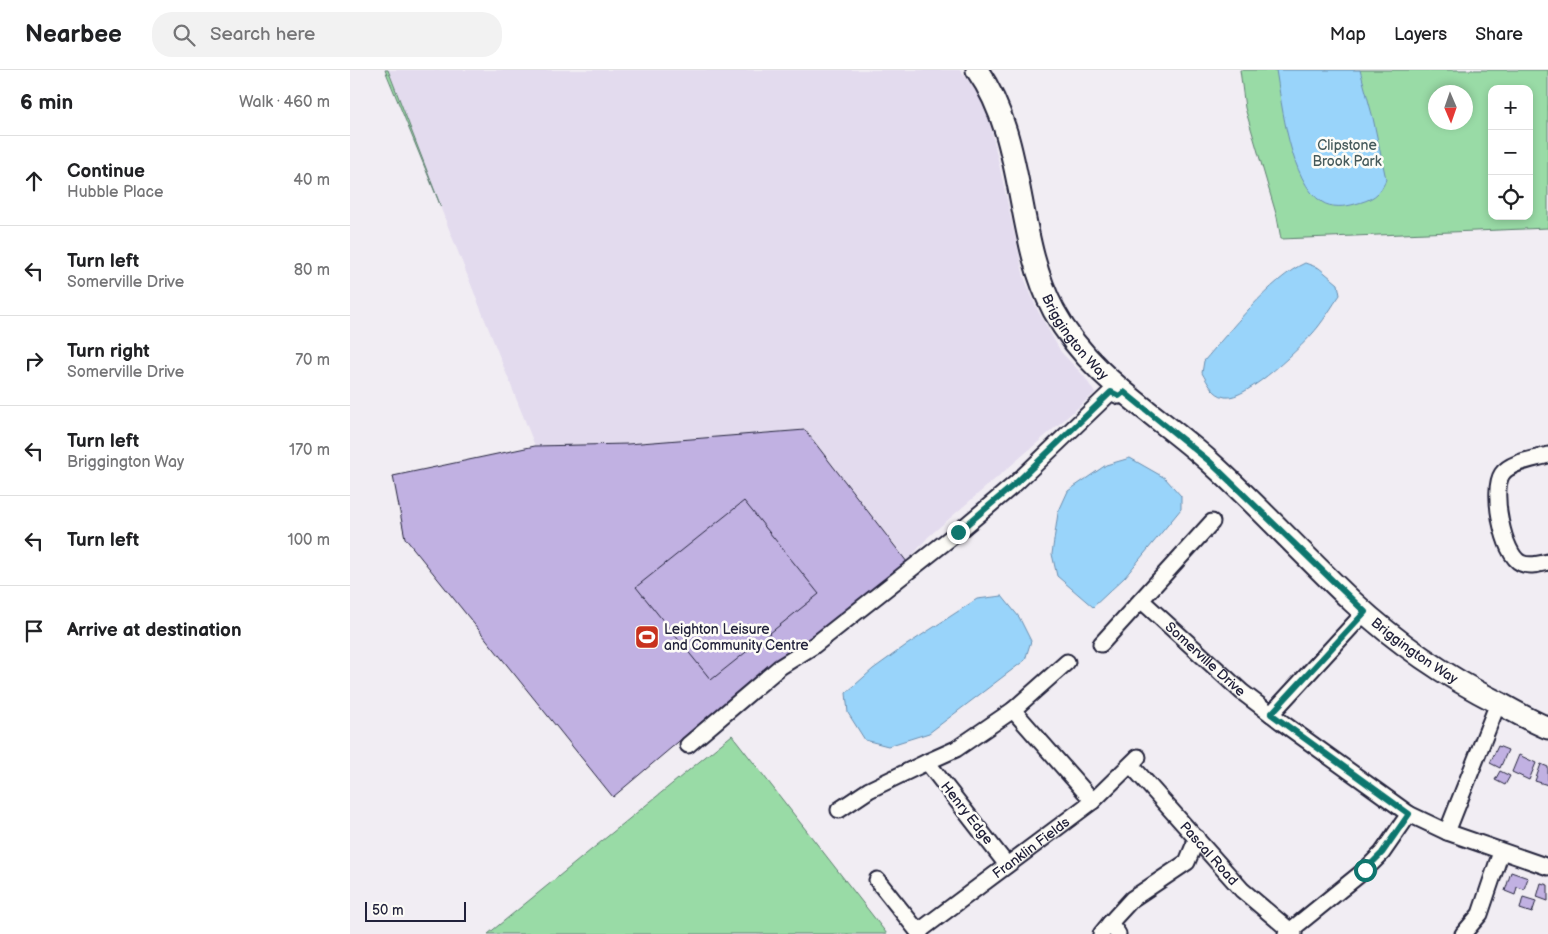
<!DOCTYPE html>
<meta charset="utf-8">
<style>
:root{--surface:#fff;--page:#f2f2f2;--text:#202124;--muted:#757577;--line:#e0e0e0}
body{margin:0;font-family:"Balsamiq Sans",sans-serif;background:var(--page);color:var(--text)}
.controls{position:absolute;right:15px;top:15px;display:grid;overflow:hidden;border-radius:10px;box-shadow:0 2px 8px #0003}
.controls button{width:45px;height:45px;display:grid;place-items:center;padding:0;border:0;border-bottom:1px solid var(--line);background:var(--surface);color:var(--text);font:25px sans-serif}
.compass{position:absolute;left:1078px;top:15px;width:45px;height:45px;border-radius:50%;background:var(--surface);box-shadow:0 2px 8px #0003;rotate:178deg}
.scale{position:absolute;left:15px;bottom:12px;width:101px;box-sizing:border-box;padding-left:5px;border:2px solid #22223b;border-top:0;font-size:14px;line-height:18px;white-space:nowrap;color:#22223b;-webkit-text-stroke:4px #fdfcf7;paint-order:stroke}
.stop{position:absolute;width:15px;height:15px;margin:-11px;border:4px solid #0f766e;border-radius:50%;background:#fff}
.stop.end{background:#0f766e;border-color:#fff;box-shadow:0 1px 5px #0008}
.list{margin:0;padding:0;list-style:none}
h2{display:flex;justify-content:space-between;align-items:center;height:65px;margin:0;padding:0 20px;font-size:21px}
h2 small{font-size:16px;font-weight:400;color:var(--muted)}
.list li{display:grid;grid-template-columns:32px 1fr auto;gap:15px;align-items:center;box-sizing:border-box;height:90px;padding:0 20px;border-top:1px solid var(--line)}
.list b{display:block;font-size:19px;white-space:nowrap}
.list p{margin:0;font-size:16px;white-space:nowrap;color:var(--muted)}
.list em{font-size:16px;font-style:normal;color:var(--muted)}
.icon{flex:none;width:28px;height:28px;fill:none;stroke:currentColor;stroke-width:2;stroke-linecap:round;stroke-linejoin:round}
.map{position:relative;flex:none;width:1198px;height:864px;overflow:hidden}
header{display:flex;align-items:center;gap:30px;box-sizing:border-box;height:70px;padding:0 25px;background:var(--surface);border-bottom:1px solid var(--line)}
header strong{font-size:24px}
nav{display:flex;gap:28px;margin-inline-start:auto;font-size:18px}
.search{width:350px;height:45px;background:var(--page);display:flex;align-items:center;gap:12px;box-sizing:border-box;padding:0 18px;border-radius:20px;color:var(--muted);font-size:19px}
main{display:flex}
aside{flex:1;background:var(--surface)}
.map>svg:first-child{display:block}
.built{fill:#e3dbee}
.green{fill:#99dba6;stroke:#5e7e70;fill-rule:evenodd}
.water{fill:#99d4fa;stroke:#698dae}
.building{fill:#c1b1e2;stroke:#22223b}
.lines{fill:none;stroke-linecap:round;stroke-linejoin:round}
.street-casing{stroke:#22223b;stroke-width:19}
.secondary-casing{stroke:#22223b;stroke-width:25}
.street{stroke:#fdfcf7;stroke-width:15}
.secondary{stroke:#fdfcf7;stroke-width:21}
.route{stroke:#0f766e;stroke-width:6}
.labels{text-anchor:middle;dominant-baseline:central;stroke-width:5;stroke-linejoin:round;paint-order:stroke}
.park-label{font-size:14px;fill:#465a5b;stroke:#fdfcf7}
.street-label{font-size:14px;fill:#22223b;stroke:#fdfcf7}
.poi-label{font-size:14px;fill:#22223b;stroke:#fdfcf7;text-anchor:start}
</style>
<header>
<strong>Nearbee</strong>
<div class="search"><svg class="icon" aria-label="search" viewBox="0 0 24 24"><circle cx="10" cy="10" r="6"/><path d="M15 15l6 6"/></svg>Search here</div>
<nav><a>Map</a><a>Layers</a><a>Share</a></nav>
</header>
<main>
<aside>
<h2>6 min<small>Walk · 460 m</small></h2>
<ul class="list">
<li><svg class="icon" aria-label="ahead" viewBox="0 0 24 24"><path d="M12 20V5M6 11l6-6 6 6"/></svg><div><b>Continue</b><p>Hubble Place</p></div><em>40 m</em></li>
<li><svg class="icon" aria-label="left" viewBox="0 0 24 24"><path d="M17 20v-9H6M10 6l-5 5 5 5"/></svg><div><b>Turn left</b><p>Somerville Drive</p></div><em>80 m</em></li>
<li><svg class="icon" aria-label="right" viewBox="0 0 24 24"><path d="M7 20v-9h11M14 6l5 5-5 5"/></svg><div><b>Turn right</b><p>Somerville Drive</p></div><em>70 m</em></li>
<li><svg class="icon" aria-label="left" viewBox="0 0 24 24"><path d="M17 20v-9H6M10 6l-5 5 5 5"/></svg><div><b>Turn left</b><p>Briggington Way</p></div><em>170 m</em></li>
<li><svg class="icon" aria-label="left" viewBox="0 0 24 24"><path d="M17 20v-9H6M10 6l-5 5 5 5"/></svg><div><b>Turn left</b></div><em>100 m</em></li>
<li><svg class="icon" aria-label="arrive" viewBox="0 0 24 24"><path d="M6 21V4h12l-3 4 3 4H6"/></svg><div><b>Arrive at destination</b></div></li>
</ul>
</aside>
<div class="map">
<svg width="1198" height="864" viewBox="0 0 1198 864">
<rect width="100%" height="100%" fill="#f1edf3"/>
<filter id="ink" filterUnits="userSpaceOnUse"><feTurbulence type="fractalNoise" baseFrequency=".02" numOctaves="2"/><feDisplacementMap in="SourceGraphic" scale="10" xChannelSelector="R" yChannelSelector="G"/><feConvolveMatrix kernelMatrix="1 2 1 2 8 2 1 2 1" color-interpolation-filters="sRGB"/></filter>
<g filter="url(#ink)">
<path class="built" d="M 36,0 L 611,0 L 629,26 L 640,53 L 674,207 L 687,239 L 711,282 L 734,306 L 745,323 L 578,467 L 557,492 L 455,360 L 278,374 L 185,376 Z"/>
<path class="green" d="M 35,0 L 38,0 L 91,137 Z
M 890,0 L 1198,0 L 1198,158 L 931,169 L 927,147 L 895,38 ZM 1142,19 L 1179,19 L 1179,146 L 1142,146 ZM 1086,22 L 1116,22 L 1116,52 L 1086,52 Z
M 382,665 L 537,864 L 138,864 Z"/>
<path class="water" d="M 926,0 L 1010,0 L 1023,48 L 1036,109 C 1031,125 1021,130 1005,134 C 995,137 981,138 972,132 C 940,112 932,35 926,0 Z
M 955,193 L 969,198 L 988,214 L 990,225 C 982,236 976,247 968,257 C 955,274 896,331 875,327 C 863,325 858,313 852,303 L 854,291 C 879,262 921,208 955,193 Z
M 780,388 L 815,408 L 831,426 L 831,439 L 775,507 L 743,537 L 707,506 L 702,484 L 708,443 L 718,421 L 756,395 Z
M 652,526 L 669,547 L 681,571 L 675,590 L 579,663 L 538,676 L 515,670 L 498,643 L 496,623 L 523,599 L 555,576 L 627,529 Z"/>
<path class="building" d="M 455,360 L 557,492 L 514,528 L 405,607 L 263,727 L 55,468 L 43,406 L 185,376 L 278,374 Z
M 394,431 L 469,524 L 361,610 L 286,517 Z
M 1148,676 L 1158,680 L 1150,698 L 1140,693 Z
M 1169,685 L 1186,693 L 1179,710 L 1162,702 Z
M 1191,694 L 1198,697 L 1198,715 L 1185,711 Z
M 1150,701 L 1160,706 L 1155,715 L 1145,710 Z
M 1161,802 L 1178,808 L 1174,819 L 1167,817 L 1165,825 L 1155,821 Z
M 1191,813 L 1198,815 L 1198,831 L 1187,827 Z
M 1173,827 L 1186,831 L 1182,843 L 1170,839 Z"/>
<g class="lines">
<defs>
<g id="street">
<path d="M 1198,385 C 1185,389 1160,392 1152,404 C 1141,420 1153,485 1171,493 C 1179,497 1190,494 1198,492"/>
<path id="s1" d="M 792,531 L 892,622 L 934,654 L 1059,744 L 1097,762 L 1198,797"/>
<path d="M 751,574 L 862,452"/>
<path d="M 663,640 L 717,592"/>
<path d="M 921,644 L 1015,542"/>
<path d="M 338,675 L 430,597 L 462,577 L 608,462 L 666,413 L 761,322 L 769,326 L 774,322"/>
<path id="s2" d="M 781,695 L 892,820 L 944,864"/>
<path d="M 489,740 L 519,720 L 577,692"/>
<path d="M 1097,762 L 1148,633"/>
<path d="M 657,795 L 577,692 L 606,679 L 663,640 L 743,731"/>
<path d="M 527,810 L 570,864"/>
<path d="M 760,853 L 782,829 L 837,792 L 847,768"/>
<path id="s3" d="M 568,862 L 743,731 L 788,687"/>
<path d="M 751,864 L 760,853 L 768,864"/>
<path d="M 936,864 L 1015,800 L 1032,783 L 1059,744"/>
<path d="M 1113,864 L 1130,844 L 1151,782"/>
</g>
<g id="secondary">
<path id="s4" d="M 627,0 C 677,71 664,166 704,241 C 740,308 806,343 860,392 C 910,437 955,487 1003,532 C 1046,572 1097,607 1149,633 C 1165,642 1181,651 1198,658"/>
</g>
</defs>
<use href="#street" class="street-casing"/>
<use href="#secondary" class="secondary-casing"/>
<use href="#street" class="street"/>
<use href="#secondary" class="secondary"/>
</g>
</g>
<g class="lines" filter="url(#ink)">
<path class="route" d="M 608,462 L 666,413 L 761,322 L 769,326 L 774,322 L 859,391 L 1015,542 L 921,644 L 1059,744 L 1032,783 L 1015,800"/>
</g>
<defs>
<symbol id="stadium-square" viewBox="-11 -11 22 22"><rect x="-9" y="-9" width="18" height="18" rx="4" fill="#c8321e" stroke="#fdfcf7"/><path d="M0-5a6.5 5 0 1 0 0 10a6.5 5 0 1 0 0-10ZM-3.5-1.8h7v3.6h-7Z" fill="#fff"/></symbol>
</defs>
<g fill-rule="evenodd">
<use href="#stadium-square" x="283" y="553" width="28" height="28"/>
</g>
<g class="labels">
<g class="park-label">
<text x="997" y="75">Clipstone<tspan x="997" dy="16">Brook Park</tspan></text>
</g>
<g class="street-label">
<text stroke="none"><textPath href="#s4" startOffset="288">Briggington Way</textPath></text>
<text stroke="none"><textPath href="#s4" startOffset="752">Briggington Way</textPath></text>
<text stroke="none"><textPath href="#s1" startOffset="86">Somerville Drive</textPath></text>
<text transform="translate(617 743) rotate(52)">Henry Edge</text>
<text stroke="none"><textPath href="#s3" startOffset="141">Franklin Fields</textPath></text>
<text stroke="none"><textPath href="#s2" startOffset="118">Pascal Road</textPath></text>
</g>
<g class="poi-label">
<text x="314" y="559">Leighton Leisure<tspan x="314" dy="16">and Community Centre</tspan></text>
</g>
</g>
</svg>
<div class="controls">
<button>+</button>
<button>−</button>
<button><svg class="icon" aria-label="locate" viewBox="0 0 24 24"><circle cx="12" cy="12" r="6"/><path d="M12 2v4M12 18v4M2 12h4M18 12h4"/></svg></button>
</div>
<svg class="compass" viewBox="-18 -18 36 36"><path d="M0-13l5 13h-10z" fill="#e53935"/><path d="M0 13l5-13h-10z" fill="#757577"/></svg>
<div class="scale">50 m</div>
<div class="stop" style="left:1015px;top:800px"></div>
<div class="stop end" style="left:608px;top:462px"></div>
</div>
</main>
